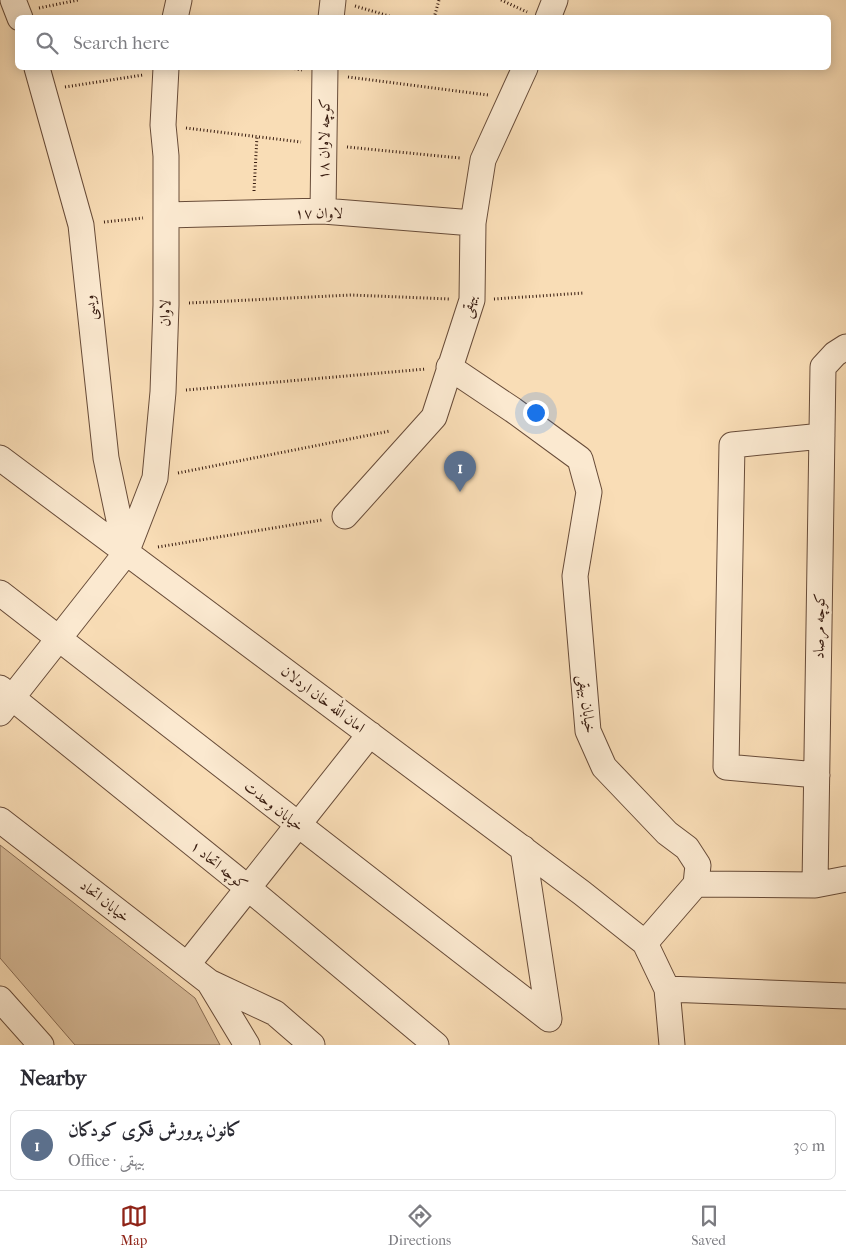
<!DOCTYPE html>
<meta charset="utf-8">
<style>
:root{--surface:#fff;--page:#f2f2f3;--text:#2b2b33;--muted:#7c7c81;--line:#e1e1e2;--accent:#8f2418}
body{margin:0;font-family:"IM FELL French Canon",Amiri,serif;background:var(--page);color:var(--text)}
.you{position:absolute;left:535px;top:412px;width:18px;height:18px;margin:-12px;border:4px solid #fff;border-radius:50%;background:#1a73e8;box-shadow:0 0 0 8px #1a73e833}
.badge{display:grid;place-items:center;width:32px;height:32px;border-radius:50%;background:var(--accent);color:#fff;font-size:16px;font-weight:700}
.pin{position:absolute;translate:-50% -41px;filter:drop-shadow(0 1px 2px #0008)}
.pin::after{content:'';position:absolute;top:26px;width:18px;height:15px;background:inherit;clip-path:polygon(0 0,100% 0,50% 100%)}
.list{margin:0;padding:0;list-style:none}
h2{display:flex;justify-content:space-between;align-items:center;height:65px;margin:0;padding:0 20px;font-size:21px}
h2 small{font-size:16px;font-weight:400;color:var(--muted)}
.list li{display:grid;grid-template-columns:32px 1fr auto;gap:15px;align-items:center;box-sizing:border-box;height:70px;margin:0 10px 10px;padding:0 10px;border:1px solid var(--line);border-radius:8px}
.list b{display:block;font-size:19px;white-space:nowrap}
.list p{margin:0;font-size:16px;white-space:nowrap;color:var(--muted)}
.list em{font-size:16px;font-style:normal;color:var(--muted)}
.icon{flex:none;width:28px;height:28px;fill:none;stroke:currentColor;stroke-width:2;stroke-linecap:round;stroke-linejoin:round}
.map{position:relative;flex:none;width:846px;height:1045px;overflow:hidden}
.search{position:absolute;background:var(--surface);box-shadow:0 2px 12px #0003;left:15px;right:15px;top:15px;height:55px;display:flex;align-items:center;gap:12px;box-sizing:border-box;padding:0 18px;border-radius:8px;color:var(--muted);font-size:19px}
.sheet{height:145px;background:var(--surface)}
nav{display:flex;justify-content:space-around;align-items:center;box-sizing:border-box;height:70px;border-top:1px solid var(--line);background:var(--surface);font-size:14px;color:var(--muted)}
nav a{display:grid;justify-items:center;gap:2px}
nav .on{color:var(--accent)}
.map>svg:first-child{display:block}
.green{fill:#d8bc9a;stroke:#886c54}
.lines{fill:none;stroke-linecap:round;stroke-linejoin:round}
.minor-casing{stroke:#684c39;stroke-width:27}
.path{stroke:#371b0f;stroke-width:3;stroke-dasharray:1 2.5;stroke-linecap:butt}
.minor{stroke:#fbe9d0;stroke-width:25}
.labels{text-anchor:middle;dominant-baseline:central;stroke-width:4.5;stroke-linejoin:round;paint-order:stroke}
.street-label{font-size:15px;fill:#371b0f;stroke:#fbe9d0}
</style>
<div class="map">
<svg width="846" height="1045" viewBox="0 0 846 1045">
<rect width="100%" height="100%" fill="#f9ddb6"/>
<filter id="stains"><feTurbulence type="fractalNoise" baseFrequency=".004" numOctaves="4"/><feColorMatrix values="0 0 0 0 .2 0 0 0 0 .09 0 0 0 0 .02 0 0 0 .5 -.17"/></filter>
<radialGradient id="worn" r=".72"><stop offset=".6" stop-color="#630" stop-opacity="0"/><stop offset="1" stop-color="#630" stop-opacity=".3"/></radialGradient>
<path class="green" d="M 0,845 L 195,998 L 220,1045 L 75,1045 L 0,958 Z"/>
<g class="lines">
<defs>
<path id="minor" d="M 13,0 L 20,18
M 175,18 L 179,0
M 331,18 L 333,0
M 548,18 L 555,0
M 37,68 L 81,225 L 106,458 L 126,553
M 323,211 L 325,68
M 166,215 L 323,211 L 473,223
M 449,367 L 513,410 L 580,459 L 589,492 L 575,576 L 588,731 L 604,767 L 667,833 L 687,848 L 698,865 L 696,884 L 645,943
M 0,458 L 582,893 L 645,943 L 667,989 L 672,1045
M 345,516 L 434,417 L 472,300 L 473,223 L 483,160 L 525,68
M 0,593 L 549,1019
M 0,688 L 248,888 L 436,1045
M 0,713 L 126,553 L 155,478 L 163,392 L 166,305 L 166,156 L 163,125 L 166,68
M 817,775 L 726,767 L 732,445 L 822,436
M 0,820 L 209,982 L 275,1013 L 312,1045
M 523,848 L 549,1019
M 696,884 L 815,885 L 846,879
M 815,885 L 823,367 L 835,354 L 846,347
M 187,965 L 370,734
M 209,982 L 247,1045
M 667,989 L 846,996
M 0,999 L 41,1045"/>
</defs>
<use href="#minor" class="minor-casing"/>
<path class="path" d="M 501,0 L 527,12
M 355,6 L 396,18
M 39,8 L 78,0
M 434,18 L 439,0
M 291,68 L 302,70
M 348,77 L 488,95
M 65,87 L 143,75
M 186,128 L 301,142
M 347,147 L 460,158
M 254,191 L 257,136
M 104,222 L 143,218
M 494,299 L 584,293
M 189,303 L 351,295 L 450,299
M 186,390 L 426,369
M 178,473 L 390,431
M 158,547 L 322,520"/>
<use href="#minor" class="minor"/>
</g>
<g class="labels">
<g class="street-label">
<text transform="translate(324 139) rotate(-89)">کوچه لاوان ۱۸</text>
<text x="319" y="213">لاوان ۱۷</text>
<text transform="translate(468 306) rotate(-77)">بیهقی</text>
<text transform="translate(90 308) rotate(-96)">ویسی</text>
<text transform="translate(165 313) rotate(-89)">لاوان</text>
<text transform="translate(819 626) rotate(-89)">کوچه مرصاد</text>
<text transform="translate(323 699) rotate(37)">امان الله خان اردلان</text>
<text transform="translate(587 704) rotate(83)">خیابان بیهقی</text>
<text transform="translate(274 806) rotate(38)">خیابان وحدت</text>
<text transform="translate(219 865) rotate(39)">کوچه اتحاد ۱</text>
<text transform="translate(105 901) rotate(38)">خیابان اتحاد</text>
</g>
</g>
<rect width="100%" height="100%" filter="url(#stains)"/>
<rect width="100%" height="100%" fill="url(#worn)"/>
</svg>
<div class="you"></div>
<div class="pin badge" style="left:460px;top:492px;background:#5c6f8a">1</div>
<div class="search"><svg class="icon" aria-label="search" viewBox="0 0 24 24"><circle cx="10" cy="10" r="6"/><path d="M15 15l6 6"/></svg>Search here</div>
</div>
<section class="sheet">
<h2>Nearby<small></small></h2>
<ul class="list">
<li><span class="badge" style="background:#5c6f8a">1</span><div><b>کانون پرورش فکری کودکان</b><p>Office · بیهقی</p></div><em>30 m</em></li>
</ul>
</section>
<nav>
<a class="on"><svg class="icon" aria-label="map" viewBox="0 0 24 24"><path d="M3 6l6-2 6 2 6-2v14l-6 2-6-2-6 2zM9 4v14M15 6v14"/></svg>Map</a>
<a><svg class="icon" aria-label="directions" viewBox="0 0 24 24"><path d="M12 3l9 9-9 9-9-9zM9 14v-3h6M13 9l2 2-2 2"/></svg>Directions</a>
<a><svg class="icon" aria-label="saved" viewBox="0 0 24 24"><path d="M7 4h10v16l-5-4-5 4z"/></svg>Saved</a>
</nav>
